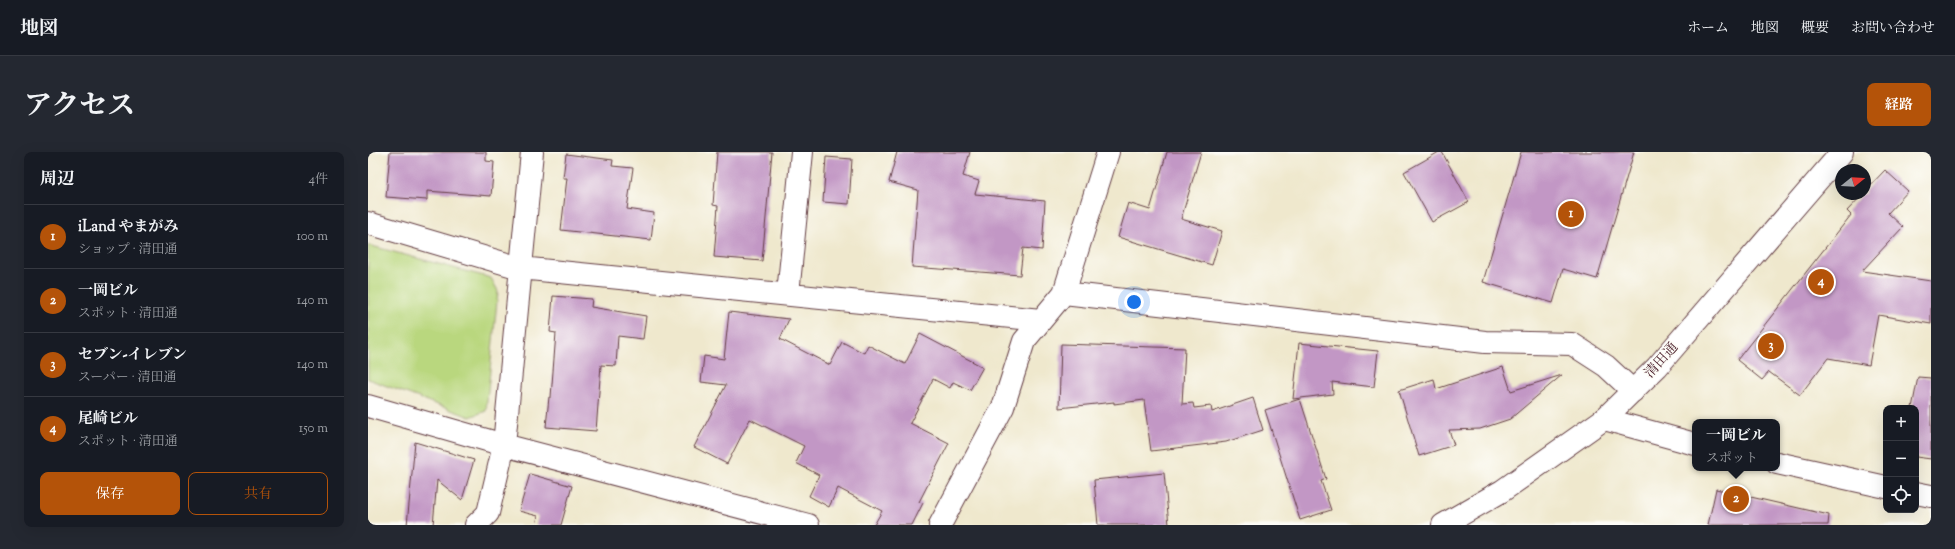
<!DOCTYPE html>
<html lang="ja">
<meta charset="utf-8">
<style>
:root{--surface:#171b24;--page:#242831;--text:#f1f3f6;--muted:#9ea1a6;--line:#363941;--accent:#b45309}
body{margin:0;font-family:"Sorts Mill Goudy","Noto Serif JP",serif;background:var(--page);color:var(--text)}
.controls{position:absolute;right:12px;bottom:12px;display:grid;overflow:hidden;border-radius:8px;box-shadow:0 4px 16px #0002}
.controls button{width:36px;height:36px;display:grid;place-items:center;padding:0;border:0;border-bottom:1px solid var(--line);background:var(--surface);color:var(--text);font:20px sans-serif}
.compass{position:absolute;left:1467px;top:12px;width:36px;height:36px;border-radius:50%;background:var(--surface);box-shadow:0 4px 16px #0002;rotate:72deg}
.you{position:absolute;left:766px;top:150px;width:14px;height:14px;margin:-10px;border:3px solid #fff;border-radius:50%;background:#1a73e8;box-shadow:0 0 0 6px #1a73e833}
.badge{display:grid;place-items:center;width:26px;height:26px;border-radius:50%;background:var(--accent);color:#fff;font-size:13px;font-weight:700}
.pin{position:absolute;translate:-50% -50%;border:2px solid #fff;box-shadow:0 1px 4px #0006}
.popup{position:absolute;left:1324px;top:267px;width:88px;height:52px;box-sizing:border-box;display:grid;place-content:center;border-radius:8px;background:var(--surface);filter:drop-shadow(0 1px 3px #0005);font-size:13px;white-space:nowrap;color:var(--muted)}
.popup b{font-size:15px;color:var(--text)}
.popup::after{content:'';position:absolute;left:50%;top:100%;margin-left:-8px;border:8px solid transparent;border-top-color:var(--surface)}
.list{margin:0;padding:0;list-style:none}
h2{display:flex;justify-content:space-between;align-items:center;height:52px;margin:0;padding:0 16px;font-size:17px}
h2 small{font-size:13px;font-weight:400;color:var(--muted)}
.list li{display:grid;grid-template-columns:26px 1fr auto;gap:12px;align-items:center;box-sizing:border-box;height:64px;padding:0 16px;border-top:1px solid var(--line)}
.list b{display:block;font-size:15px;white-space:nowrap}
.list p{margin:0;font-size:13px;white-space:nowrap;color:var(--muted)}
.list em{font-size:13px;font-style:normal;color:var(--muted)}
.actions{display:flex;gap:8px;padding:12px 16px}
.actions a{flex:1;padding:9px 0;border:1px solid var(--accent);border-radius:8px;text-align:center;font-size:14px;color:var(--accent)}
.actions .main{background:var(--accent);color:#fff}
.icon{flex:none;width:22px;height:22px;fill:none;stroke:currentColor;stroke-width:2;stroke-linecap:round;stroke-linejoin:round}
.map{position:relative;flex:none;width:1563px;height:373px;overflow:hidden;border-radius:8px}
header{display:flex;align-items:center;gap:24px;box-sizing:border-box;height:56px;padding:0 20px;background:var(--surface);border-bottom:1px solid var(--line)}
header strong{font-size:19px}
nav{display:flex;gap:22px;margin-inline-start:auto;font-size:14px}
.intro{display:flex;align-items:center;justify-content:space-between;box-sizing:border-box;height:96px;padding:0 24px}
h1{margin:0;font-size:28px}
.button{padding:10px 18px;border-radius:8px;background:var(--accent);color:#fff;font-size:14px;font-weight:700}
main{display:flex;gap:24px;padding:0 24px}
aside{flex:1;background:var(--surface);border-radius:8px;box-shadow:0 4px 16px #0002}
.map>svg:first-child{display:block}
.green{fill:#b9d77e;stroke:#827b54}
.building{fill:#c297c5}
.lines{fill:none;stroke-linecap:round;stroke-linejoin:round}
.minor-casing{stroke:#633d43;stroke-width:24}
.tertiary-casing{stroke:#633d43;stroke-width:24}
.minor{stroke:#fff;stroke-width:22}
.tertiary{stroke:#fff;stroke-width:22}
.labels{text-anchor:middle;dominant-baseline:central;stroke-width:3;stroke-linejoin:round;paint-order:stroke}
.street-label{font-size:14px;fill:#4a1f2b;stroke:#fdfcf7}
</style>
<header>
<strong>地図</strong>
<nav><a>ホーム</a><a>地図</a><a>概要</a><a>お問い合わせ</a></nav>
</header>
<div class="intro"><h1>アクセス</h1><a class="button">経路</a></div>
<main>
<aside>
<h2>周辺<small>4件</small></h2>
<ul class="list">
<li><span class="badge">1</span><div><b>iLand やまがみ</b><p>ショップ · 清田通</p></div><em>100 m</em></li>
<li><span class="badge">2</span><div><b>一岡ビル</b><p>スポット · 清田通</p></div><em>140 m</em></li>
<li><span class="badge">3</span><div><b>セブン-イレブン</b><p>スーパー · 清田通</p></div><em>140 m</em></li>
<li><span class="badge">4</span><div><b>尾崎ビル</b><p>スポット · 清田通</p></div><em>150 m</em></li>
</ul>
<div class="actions"><a class="main">保存</a><a>共有</a></div>
</aside>
<div class="map">
<svg width="1563" height="373" viewBox="0 0 1563 373">
<rect width="100%" height="100%" fill="#fdfcf7"/>
<filter id="ink" filterUnits="userSpaceOnUse"><feTurbulence type="fractalNoise" baseFrequency=".025" numOctaves="2"/><feDisplacementMap in="SourceGraphic" scale="8" xChannelSelector="R" yChannelSelector="G"/><feConvolveMatrix kernelMatrix="1 2 1 2 8 2 1 2 1" color-interpolation-filters="sRGB"/></filter>
<filter id="wash" filterUnits="userSpaceOnUse"><feTurbulence type="fractalNoise" baseFrequency=".012" numOctaves="4" result="noise"/><feDisplacementMap in="SourceGraphic" scale="16" xChannelSelector="R" yChannelSelector="G"/><feGaussianBlur stdDeviation="0.9" result="paint"/><feColorMatrix in="noise" values="0 0 0 0 0 0 0 0 0 0 0 0 0 0 0 0 0 1.4 0 .05"/><feComposite in="paint" operator="in"/></filter>
<g filter="url(#wash)">
<rect width="100%" height="100%" fill="#efe8cd"/>
<path class="green" d="M 0,93 L 123,126 L 130,139 L 118,259 L 102,265 L 0,227 Z"/>
<g id="blocks">
<path class="building" d="M 22,0 L 118,0 L 118,9 L 126,10 L 123,44 L 59,39 L 59,48 L 18,45 Z
M 349,0 L 404,0 L 394,109 L 346,105 L 350,54 L 345,53 Z
M 529,0 L 602,0 L 595,24 L 611,29 L 607,42 L 677,49 L 674,98 L 655,96 L 652,123 L 544,115 L 550,38 L 521,30 Z
M 799,0 L 833,0 L 813,67 L 854,79 L 844,113 L 750,85 L 760,51 L 782,58 Z
M 1071,0 L 1074,0 L 1101,50 L 1064,70 L 1036,20 Z
M 1153,0 L 1266,0 L 1229,127 L 1195,117 L 1185,151 L 1115,130 Z
M 198,2 L 245,8 L 244,14 L 265,16 L 259,57 L 286,61 L 283,88 L 193,78 L 199,26 L 195,26 Z
M 458,5 L 484,7 L 481,52 L 455,50 Z
M 1517,18 L 1540,39 L 1520,61 L 1535,75 L 1494,119 L 1563,129 L 1563,172 L 1510,163 L 1501,213 L 1460,206 L 1432,243 L 1401,220 L 1394,228 L 1369,208 L 1483,63 L 1479,59 L 1495,42 L 1497,42 L 1497,39 Z
M 185,144 L 224,147 L 223,155 L 278,164 L 275,187 L 250,184 L 248,214 L 233,213 L 228,279 L 178,275 L 181,245 L 183,245 L 188,181 L 182,180 Z
M 361,160 L 421,167 L 412,187 L 462,213 L 474,190 L 496,201 L 500,193 L 537,212 L 552,182 L 615,215 L 602,238 L 585,230 L 582,236 L 565,227 L 542,271 L 581,291 L 551,350 L 555,351 L 544,373 L 506,373 L 514,359 L 470,336 L 461,355 L 441,344 L 451,323 L 428,311 L 436,294 L 382,267 L 359,312 L 326,295 L 358,233 L 333,230 L 336,204 L 356,207 Z
M 931,191 L 1010,199 L 1006,235 L 964,230 L 965,242 L 925,247 Z
M 693,192 L 817,196 L 814,252 L 825,251 L 826,256 L 843,254 L 844,260 L 885,246 L 895,278 L 858,290 L 783,299 L 776,248 L 746,252 L 746,250 L 691,256 Z
M 1135,215 L 1143,239 L 1194,223 L 1142,267 L 1112,277 L 1081,278 L 1086,293 L 1051,304 L 1031,238 L 1066,227 L 1068,237 Z
M 1550,225 L 1563,226 L 1563,307 L 1548,305 L 1548,256 L 1544,256 Z
M 932,247 L 958,327 L 953,329 L 963,358 L 932,368 L 897,258 Z
M 47,290 L 106,308 L 94,348 L 69,328 L 65,373 L 39,373 Z
M 796,321 L 801,373 L 730,373 L 726,328 Z
M 162,322 L 204,334 L 193,373 L 168,373 L 170,364 L 151,359 Z
M 1348,337 L 1461,363 L 1460,373 L 1340,373 Z"/>
</g>
</g>
<g filter="url(#ink)">
<use href="#blocks" fill-opacity="0" stroke="#633d43" stroke-width="1"/>
<g class="lines">
<defs>
<path id="minor" d="M 0,71 L 152,116 L 673,168
M 696,141 L 1117,190 L 1204,192 L 1238,214 L 1265,239
M 420,142 L 434,0
M 0,254 L 136,293 L 440,373
M 1236,267 L 1327,292
M 1409,311 L 1518,335
M 1548,341 L 1563,344
M 108,373 L 120,361 L 136,293 L 164,0
M 572,373 L 635,255 L 656,189 L 696,141 L 740,0"/>
<path id="tertiary" d="M 1075,373 L 1134,339 L 1236,267 L 1289,215 L 1474,0"/>
</defs>
<use href="#minor" class="minor-casing"/>
<use href="#tertiary" class="tertiary-casing"/>
<use href="#minor" class="minor"/>
<use href="#tertiary" class="tertiary"/>
</g>
</g>
<g class="labels">
<g class="street-label">
<text transform="translate(1294 209) rotate(-48)">清田通</text>
</g>
</g>
</svg>
<div class="controls">
<button>+</button>
<button>−</button>
<button><svg class="icon" aria-label="locate" viewBox="0 0 24 24"><circle cx="12" cy="12" r="6"/><path d="M12 2v4M12 18v4M2 12h4M18 12h4"/></svg></button>
</div>
<svg class="compass" viewBox="-18 -18 36 36"><path d="M0-13l5 13h-10z" fill="#e53935"/><path d="M0 13l5-13h-10z" fill="#9ea1a6"/></svg>
<div class="you"></div>
<div class="pin badge" style="left:1203px;top:62px">1</div>
<div class="pin badge" style="left:1368px;top:347px">2</div>
<div class="popup"><b>一岡ビル</b>スポット</div>
<div class="pin badge" style="left:1403px;top:194px">3</div>
<div class="pin badge" style="left:1453px;top:130px">4</div>
</div>
</main>
